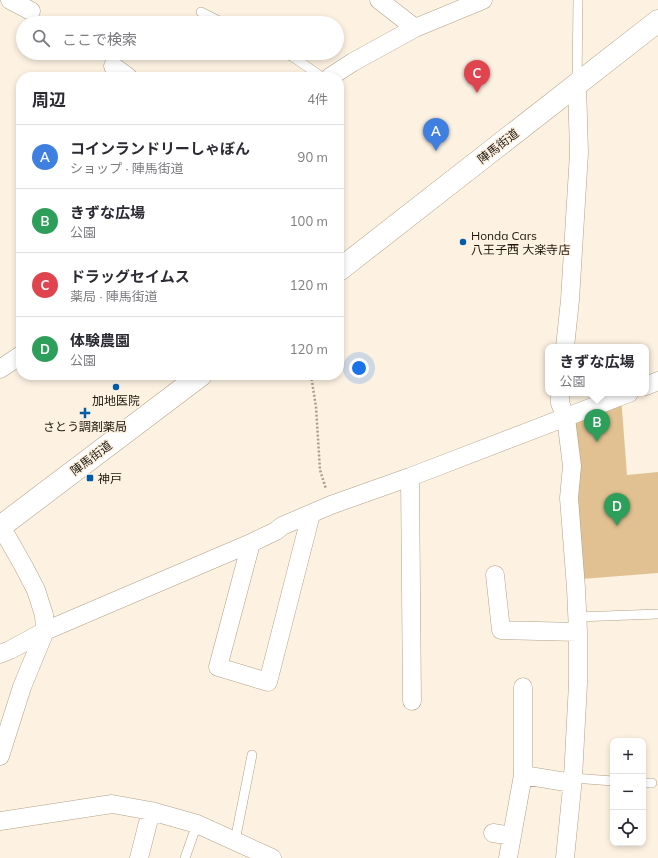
<!DOCTYPE html>
<html lang="ja">
<meta charset="utf-8">
<style>
:root{--surface:#fff;--page:#f7f7f7;--text:#2b2b33;--muted:#7c7c81;--line:#e1e1e2;--accent:#111827}
body{margin:0;font-family:Mulish,"Noto Sans JP",sans-serif;background:var(--page);color:var(--text)}
.controls{position:absolute;right:12px;bottom:12px;display:grid;overflow:hidden;border-radius:8px;box-shadow:0 2px 6px #0003}
.controls button{width:36px;height:36px;display:grid;place-items:center;padding:0;border:0;border-bottom:1px solid var(--line);background:var(--surface);color:var(--text);font:20px sans-serif}
.you{position:absolute;left:359px;top:368px;width:14px;height:14px;margin:-10px;border:3px solid #fff;border-radius:50%;background:#1a73e8;box-shadow:0 0 0 6px #1a73e833}
.badge{display:grid;place-items:center;width:26px;height:26px;border-radius:50%;background:var(--accent);color:#fff;font-size:13px;font-weight:700}
.pin{position:absolute;translate:-50% -33px;filter:drop-shadow(0 1px 2px #0008)}
.pin::after{content:'';position:absolute;top:21px;width:14px;height:12px;background:inherit;clip-path:polygon(0 0,100% 0,50% 100%)}
.popup{position:absolute;left:545px;top:344px;width:104px;height:52px;box-sizing:border-box;display:grid;place-content:center;border-radius:8px;background:var(--surface);filter:drop-shadow(0 1px 3px #0005);font-size:13px;white-space:nowrap;color:var(--muted)}
.popup b{font-size:15px;color:var(--text)}
.popup::after{content:'';position:absolute;left:50%;top:100%;margin-left:-8px;border:8px solid transparent;border-top-color:var(--surface)}
.list{margin:0;padding:0;list-style:none}
h2{display:flex;justify-content:space-between;align-items:center;height:52px;margin:0;padding:0 16px;font-size:17px}
h2 small{font-size:13px;font-weight:400;color:var(--muted)}
.list li{display:grid;grid-template-columns:26px 1fr auto;gap:12px;align-items:center;box-sizing:border-box;height:64px;padding:0 16px;border-top:1px solid var(--line)}
.list b{display:block;font-size:15px;white-space:nowrap}
.list p{margin:0;font-size:13px;white-space:nowrap;color:var(--muted)}
.list em{font-size:13px;font-style:normal;color:var(--muted)}
.icon{flex:none;width:22px;height:22px;fill:none;stroke:currentColor;stroke-width:2;stroke-linecap:round;stroke-linejoin:round}
.map{position:relative;flex:none;width:658px;height:858px;overflow:hidden}
.search{position:absolute;background:var(--surface);box-shadow:0 2px 6px #0003;left:16px;top:16px;width:328px;height:44px;display:flex;align-items:center;gap:10px;box-sizing:border-box;padding:0 14px;border-radius:22px;color:var(--muted);font-size:15px}
.panel{position:absolute;background:var(--surface);box-shadow:0 2px 6px #0003;left:16px;top:72px;width:328px;height:308px;border-radius:16px}
.map>svg:first-child{display:block}
.green{fill:#e1c191}
.lines{fill:none;stroke-linecap:round;stroke-linejoin:round}
.lane-casing{stroke:#b1a087;stroke-width:10}
.street-casing{stroke:#b1a087;stroke-width:19}
.secondary-casing{stroke:#b1a087;stroke-width:23}
.path{stroke:#a79e90;stroke-width:2.5;stroke-dasharray:2 2;stroke-linecap:butt}
.lane{stroke:#fff;stroke-width:9}
.street{stroke:#fff;stroke-width:18}
.secondary{stroke:#fff;stroke-width:22}
.poi-dot{fill:#005ca9;stroke:#fdf2e2;stroke-width:1.5}
.labels{text-anchor:middle;dominant-baseline:central;stroke-width:3;stroke-linejoin:round;paint-order:stroke}
.street-label{font-size:12px;fill:#1d170d;stroke:#fdf2e2}
.poi-label{font-size:12px;fill:#1d170d;stroke:#fdf2e2;text-anchor:start}
</style>
<div class="map">
<svg width="658" height="858" viewBox="0 0 658 858">
<rect width="100%" height="100%" fill="#fdf2e2"/>
<path class="green" d="M 621,396 L 627,475 L 658,472 L 658,573 L 582,579 L 566,418 Z"/>
<g class="lines">
<defs>
<path id="lane" d="M 201,12 L 223,23
M 284,53 L 293,57 L 322,77
M 577,83 L 578,0
M 577,617 L 658,614
M 573,778 L 613,781
M 643,783 L 652,783
M 235,841 L 252,755
M 185,858 L 197,824"/>
<path id="street" d="M 10,0 L 31,11
M 379,0 L 415,28
M 113,66 L 128,77
M 330,77 L 353,62 L 415,28 L 483,0
M 565,347 L 570,300 L 579,153 L 577,84
M 0,369 L 21,355
M 646,386 L 658,381
M 560,393 L 560,403 L 566,418 L 572,466 L 569,498 L 576,588 L 578,632 L 578,683 L 573,778 L 565,858
M 410,477 L 412,701
M 0,527 L 7,537 L 23,565 L 36,590 L 44,615 L 45,631 L 22,687 L 0,756
M 251,543 L 218,667 L 268,682 L 311,514
M 495,575 L 501,630 L 578,632
M 0,654 L 10,650 L 45,631 L 251,543 L 276,531 L 282,526 L 331,505 L 410,477 L 629,393
M 523,775 L 572,783
M 0,821 L 112,804 L 151,811 L 197,824 L 272,858
M 493,833 L 512,836
M 139,858 L 151,811
M 508,858 L 523,775 L 523,687"/>
<path id="secondary" d="M 339,270 L 658,21
M 0,527 L 201,375"/>
</defs>
<use href="#lane" class="lane-casing"/>
<use href="#street" class="street-casing"/>
<use href="#secondary" class="secondary-casing"/>
<path class="path" d="M 311,375 L 316,407 L 320,470 L 326,489"/>
<use href="#lane" class="lane"/>
<use href="#street" class="street"/>
<use href="#secondary" class="secondary"/>
</g>
<g class="poi-dot">
<circle cx="463" cy="242" r="4"/>
<circle cx="116" cy="387" r="4"/>
<path d="M83 407h4v4h4v4h-4v4h-4v-4h-4v-4h4z"/>
<rect x="86" y="474" width="8" height="8" rx="2"/>
</g>
<g class="labels">
<g class="street-label">
<text transform="translate(498 146) rotate(-38)">陣馬街道</text>
<text transform="translate(91 458) rotate(-37)">陣馬街道</text>
</g>
<g class="poi-label">
<text x="471" y="235">Honda Cars<tspan x="471" dy="14">八王子西 大楽寺店</tspan></text>
<text x="116" y="400" text-anchor="middle">加地医院</text>
<text x="85" y="426" text-anchor="middle">さとう調剤薬局</text>
<text x="98" y="478">神戸</text>
</g>
</g>
</svg>
<div class="controls">
<button>+</button>
<button>−</button>
<button><svg class="icon" aria-label="locate" viewBox="0 0 24 24"><circle cx="12" cy="12" r="6"/><path d="M12 2v4M12 18v4M2 12h4M18 12h4"/></svg></button>
</div>
<div class="you"></div>
<div class="pin badge" style="left:436px;top:151px;background:#3f7fe0">A</div>
<div class="pin badge" style="left:597px;top:442px;background:#2e9e5b">B</div>
<div class="popup"><b>きずな広場</b>公園</div>
<div class="pin badge" style="left:477px;top:93px;background:#e0444e">C</div>
<div class="pin badge" style="left:617px;top:526px;background:#2e9e5b">D</div>
<div class="search"><svg class="icon" aria-label="search" viewBox="0 0 24 24"><circle cx="10" cy="10" r="6"/><path d="M15 15l6 6"/></svg>ここで検索</div>
<section class="panel">
<h2>周辺<small>4件</small></h2>
<ul class="list">
<li><span class="badge" style="background:#3f7fe0">A</span><div><b>コインランドリーしゃぼん</b><p>ショップ · 陣馬街道</p></div><em>90 m</em></li>
<li><span class="badge" style="background:#2e9e5b">B</span><div><b>きずな広場</b><p>公園</p></div><em>100 m</em></li>
<li><span class="badge" style="background:#e0444e">C</span><div><b>ドラッグセイムス</b><p>薬局 · 陣馬街道</p></div><em>120 m</em></li>
<li><span class="badge" style="background:#2e9e5b">D</span><div><b>体験農園</b><p>公園</p></div><em>120 m</em></li>
</ul>
</section>
</div>
